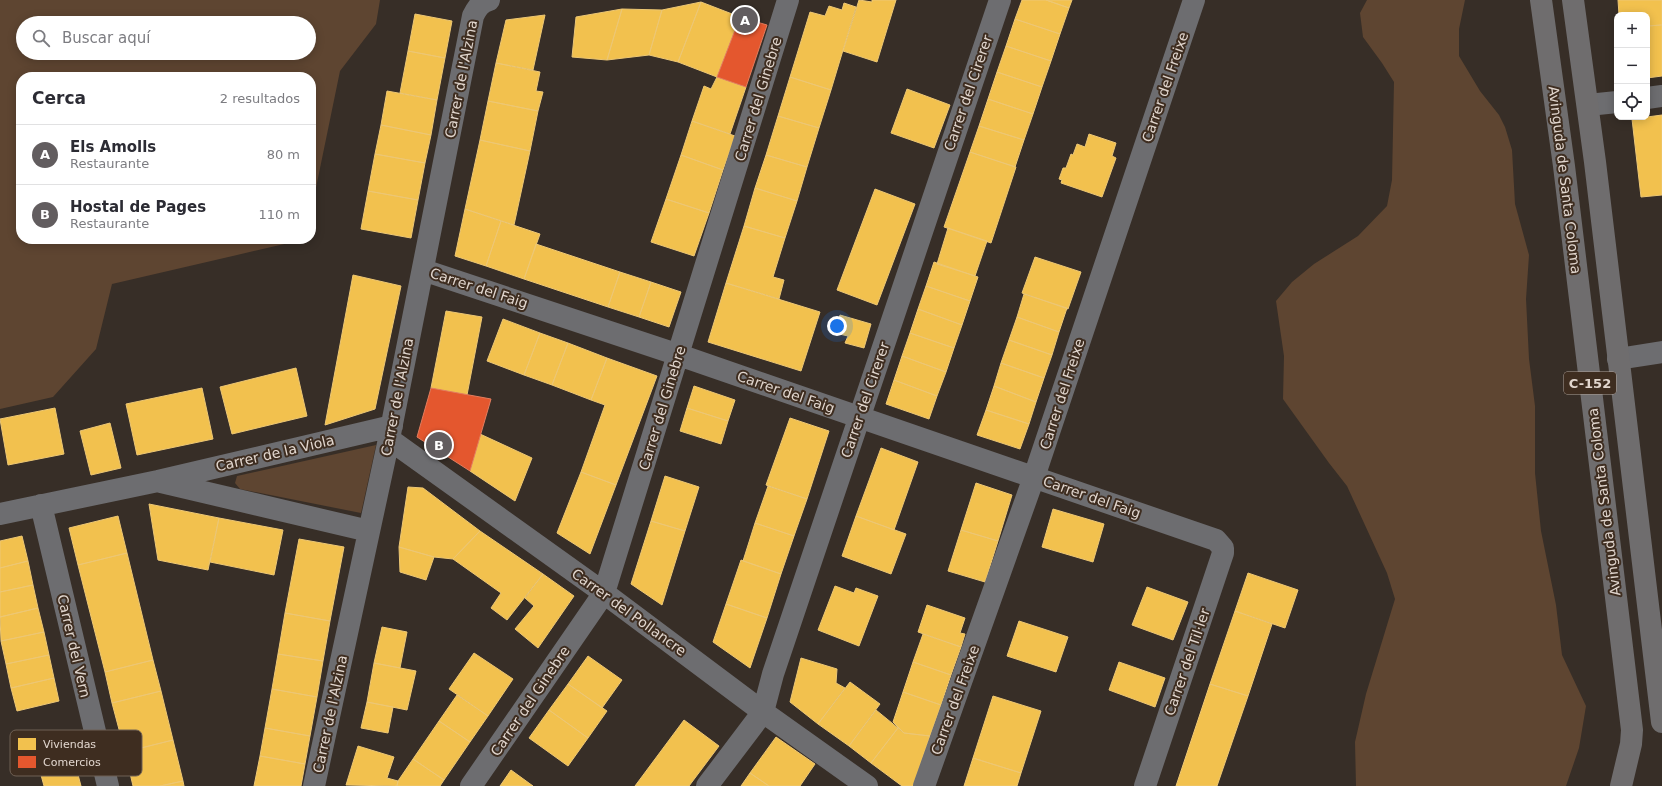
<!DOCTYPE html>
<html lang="es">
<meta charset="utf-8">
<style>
:root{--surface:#fff;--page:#f2f2f3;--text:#2b2b33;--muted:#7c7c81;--line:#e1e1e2;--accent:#625d5f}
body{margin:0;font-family:"DejaVu Sans",sans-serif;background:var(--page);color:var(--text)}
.controls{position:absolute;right:12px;top:12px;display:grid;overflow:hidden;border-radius:8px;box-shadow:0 2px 10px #0003}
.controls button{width:36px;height:36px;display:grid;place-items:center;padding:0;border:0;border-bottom:1px solid var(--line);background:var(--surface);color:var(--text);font:20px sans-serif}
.you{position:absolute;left:837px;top:326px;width:14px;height:14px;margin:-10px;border:3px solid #fff;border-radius:50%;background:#1a73e8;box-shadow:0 0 0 6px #1a73e833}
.badge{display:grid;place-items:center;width:26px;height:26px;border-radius:50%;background:var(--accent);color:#fff;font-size:13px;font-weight:700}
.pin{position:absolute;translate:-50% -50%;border:2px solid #fff;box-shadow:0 1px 4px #0006}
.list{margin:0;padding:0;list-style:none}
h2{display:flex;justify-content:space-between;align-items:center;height:52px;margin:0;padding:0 16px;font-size:17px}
h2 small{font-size:13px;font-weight:400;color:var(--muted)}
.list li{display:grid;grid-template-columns:26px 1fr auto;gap:12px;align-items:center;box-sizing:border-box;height:60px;padding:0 16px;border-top:1px solid var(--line)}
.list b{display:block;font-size:15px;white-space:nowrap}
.list p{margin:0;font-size:13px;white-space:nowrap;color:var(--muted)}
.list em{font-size:13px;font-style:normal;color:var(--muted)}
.icon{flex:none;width:22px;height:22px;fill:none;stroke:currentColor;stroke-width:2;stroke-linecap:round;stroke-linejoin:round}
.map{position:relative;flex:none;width:1662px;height:786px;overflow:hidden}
.search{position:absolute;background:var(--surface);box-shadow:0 2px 10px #0003;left:16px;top:16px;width:300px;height:44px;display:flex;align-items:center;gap:10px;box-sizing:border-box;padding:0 14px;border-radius:22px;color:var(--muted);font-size:15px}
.panel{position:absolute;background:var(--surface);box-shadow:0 2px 10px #0003;left:16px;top:72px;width:300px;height:172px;border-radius:16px}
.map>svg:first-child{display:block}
.green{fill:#5e4531;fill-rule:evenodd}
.homes{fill:#f2c14e;stroke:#edc774}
.shops{fill:#e4572e;stroke:#e37d5e}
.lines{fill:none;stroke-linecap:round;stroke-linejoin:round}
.minor{stroke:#6d6d70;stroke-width:22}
.primary{stroke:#6f6d6e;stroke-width:22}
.labels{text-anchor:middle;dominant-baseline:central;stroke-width:4;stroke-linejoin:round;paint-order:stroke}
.shield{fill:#3e2d20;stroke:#b0a39a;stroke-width:1}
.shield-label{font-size:13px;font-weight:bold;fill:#e1d6ce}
.street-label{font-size:14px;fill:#e1d6ce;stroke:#3e2d20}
.key{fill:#3e2d20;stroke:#6f6054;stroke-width:1}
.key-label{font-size:11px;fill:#e1d6ce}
</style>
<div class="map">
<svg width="1662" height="786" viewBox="0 0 1662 786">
<rect width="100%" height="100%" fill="#372e27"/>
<path class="green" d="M 0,0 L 380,0 L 376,24 L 340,71 L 311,212 L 311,77 L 21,77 L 21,239 L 306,239 L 112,284 L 96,349 L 53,397 L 0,409 ZM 23,23 L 309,23 L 309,53 L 23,53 Z
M 1367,0 L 1465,0 L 1459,29 L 1459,56 L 1480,91 L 1499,115 L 1505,127 L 1512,150 L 1515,204 L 1529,255 L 1526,299 L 1529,359 L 1535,406 L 1535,473 L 1541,531 L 1556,605 L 1562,655 L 1586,706 L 1579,748 L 1566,786 L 1356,786 L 1355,742 L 1366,694 L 1395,599 L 1387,573 L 1347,486 L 1329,463 L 1283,399 L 1284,356 L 1276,301 L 1292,282 L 1314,264 L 1358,236 L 1387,206 L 1392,180 L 1394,82 L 1382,63 L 1363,37 L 1360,13 Z
M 376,445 L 361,513 L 240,489 L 235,483 L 237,476 Z"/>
<path class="homes" d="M 859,0 L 872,2 L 872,0 L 896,0 L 877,62 L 843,51 Z
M 1022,0 L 1046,0 L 1069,8 L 1060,34 L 1015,19 Z
M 1046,0 L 1072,0 L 1069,8 Z
M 1618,0 L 1662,0 L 1662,25 L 1647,26 L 1647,15 L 1619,15 Z
M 701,2 L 678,62 L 649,55 L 662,10 Z
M 701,2 L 740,17 L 717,77 L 678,62 Z
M 844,3 L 856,7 L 831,90 L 790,77 L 810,12 L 825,16 L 829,6 L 842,10 Z
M 622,9 L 662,10 L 649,55 L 607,60 Z
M 622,9 L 607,60 L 572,57 L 576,17 Z
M 415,14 L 452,21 L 445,58 L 408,51 Z
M 545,15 L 533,70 L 496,63 L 506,20 Z
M 1015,19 L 1060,34 L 1051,61 L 1006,46 Z
M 1662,25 L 1662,76 L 1647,78 L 1647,26 Z
M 1006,46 L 1051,61 L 1042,87 L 997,72 Z
M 408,51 L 445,58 L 437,100 L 400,93 Z
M 496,63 L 540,72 L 536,91 L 543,92 L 538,111 L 488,101 Z
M 997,72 L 1042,87 L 1033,114 L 988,99 Z
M 717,77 L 746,87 L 730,134 L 692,121 L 704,86 L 711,89 Z
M 790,77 L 831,90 L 819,128 L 778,116 Z
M 907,89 L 950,105 L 934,148 L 891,133 Z
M 387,91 L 437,100 L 431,135 L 381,125 Z
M 988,99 L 1033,114 L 1024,140 L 979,126 Z
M 488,101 L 538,111 L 530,151 L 480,140 Z
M 1662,115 L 1662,195 L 1641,197 L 1632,119 Z
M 778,116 L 819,128 L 807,167 L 766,155 Z
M 692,121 L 735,136 L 723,170 L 681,155 Z
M 381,125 L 431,135 L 425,163 L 375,154 Z
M 979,126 L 1024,140 L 1015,167 L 970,152 Z
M 1089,134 L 1116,143 L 1112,156 L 1116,158 L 1102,197 L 1061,183 L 1062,180 L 1059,179 L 1063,168 L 1066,168 L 1071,154 L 1073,155 L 1077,144 L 1085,147 Z
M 480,140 L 530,151 L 514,225 L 465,209 Z
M 970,152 L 1016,167 L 991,243 L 944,227 Z
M 375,154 L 425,163 L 418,200 L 368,191 Z
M 681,155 L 723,170 L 709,213 L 666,199 Z
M 766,155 L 807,167 L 797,201 L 755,188 Z
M 755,188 L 797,201 L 785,238 L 744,226 Z
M 875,189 L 915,204 L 877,305 L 837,290 Z
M 368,191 L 418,200 L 411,238 L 361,229 Z
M 666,199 L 709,213 L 694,256 L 651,242 Z
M 465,209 L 501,221 L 486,266 L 455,256 Z
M 501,221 L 540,234 L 524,279 L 486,266 Z
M 744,226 L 785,238 L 773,277 L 784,280 L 779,299 L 726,283 Z
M 948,228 L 987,241 L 975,276 L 937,264 Z
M 536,244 L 620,272 L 608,307 L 524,279 Z
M 1035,257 L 1081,272 L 1068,309 L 1022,293 Z
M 934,262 L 978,277 L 970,301 L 926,286 Z
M 620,272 L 651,282 L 639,317 L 608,307 Z
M 353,275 L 401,286 L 375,409 L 325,425 Z
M 651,282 L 681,292 L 669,327 L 639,317 Z
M 726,283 L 820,312 L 801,371 L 708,342 Z
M 926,286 L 970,301 L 962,325 L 918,309 Z
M 1024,294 L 1067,308 L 1059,332 L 1017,317 Z
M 918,309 L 962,325 L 954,348 L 910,333 Z
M 446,311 L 482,317 L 467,395 L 431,388 Z
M 840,315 L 871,324 L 864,348 L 845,343 L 848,336 L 835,333 Z
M 1017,317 L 1059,332 L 1052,355 L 1009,340 Z
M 503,319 L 540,333 L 524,375 L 487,361 Z
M 540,333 L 568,343 L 552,385 L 524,375 Z
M 910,333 L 954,348 L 946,372 L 902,356 Z
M 1009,340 L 1052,355 L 1044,378 L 1001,363 Z
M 568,343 L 607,358 L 591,400 L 552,385 Z
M 902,356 L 946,372 L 937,396 L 894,380 Z
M 607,358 L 657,376 L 616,485 L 581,472 L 605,405 L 591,400 Z
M 1001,363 L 1044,378 L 1036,402 L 994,386 Z
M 296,368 L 307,416 L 232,434 L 220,387 Z
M 894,380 L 937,396 L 929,419 L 886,404 Z
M 694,386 L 735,400 L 728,421 L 687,408 Z
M 994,386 L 1036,402 L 1029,424 L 986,410 Z
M 202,388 L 213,439 L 137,455 L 126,404 Z
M 55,408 L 64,454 L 8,465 L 0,419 Z
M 687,408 L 728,421 L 721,444 L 680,431 Z
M 986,410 L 1029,424 L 1020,449 L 977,435 Z
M 790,418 L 829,431 L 807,499 L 766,485 Z
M 110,423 L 121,468 L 91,475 L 80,431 Z
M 480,434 L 532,458 L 515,501 L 470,471 Z
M 881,448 L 918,462 L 894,530 L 856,516 Z
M 581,472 L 616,485 L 590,554 L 557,533 Z
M 665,476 L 699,487 L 685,531 L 651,521 Z
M 976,483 L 1012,495 L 998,541 L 961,530 Z
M 768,486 L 807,499 L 794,536 L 755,523 Z
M 408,487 L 423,488 L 480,531 L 453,559 L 434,557 L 399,547 Z
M 149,504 L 219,518 L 208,570 L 158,560 Z
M 1053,509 L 1104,524 L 1093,562 L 1042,547 Z
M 118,516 L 127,553 L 78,565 L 69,528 Z
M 856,516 L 906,534 L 891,574 L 842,556 Z
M 219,518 L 283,530 L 274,575 L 210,562 Z
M 651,521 L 685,531 L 662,605 L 631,584 Z
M 755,523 L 794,536 L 781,574 L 743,561 Z
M 961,530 L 998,541 L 985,582 L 948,571 Z
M 480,531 L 543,574 L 507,620 L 491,608 L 501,593 L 453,559 Z
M 22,536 L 28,561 L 0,568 L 0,541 Z
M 299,539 L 344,547 L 330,621 L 285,613 Z
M 399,547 L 434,557 L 426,580 L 400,572 Z
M 127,553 L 153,660 L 105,672 L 78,565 Z
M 741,560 L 781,574 L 767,618 L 726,604 Z
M 28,561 L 33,585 L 0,592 L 0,568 Z
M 1248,573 L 1298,590 L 1285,628 L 1235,611 Z
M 543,574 L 574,596 L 538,648 L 515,629 L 534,606 L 525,598 Z
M 33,585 L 38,608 L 0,617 L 0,592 Z
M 835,586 L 854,593 L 856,588 L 878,596 L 859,646 L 818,630 Z
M 1147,587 L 1188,602 L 1173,640 L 1132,625 Z
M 726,604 L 767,618 L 750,668 L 713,642 Z
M 927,605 L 965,618 L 960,633 L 965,634 L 961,647 L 918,632 Z
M 38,608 L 44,632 L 1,641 L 0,617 Z
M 1235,611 L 1272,624 L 1248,696 L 1210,684 Z
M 285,613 L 330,621 L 323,661 L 278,654 Z
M 1019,621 L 1068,637 L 1056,672 L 1007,656 Z
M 382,627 L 407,632 L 400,668 L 374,663 Z
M 44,632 L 49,655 L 6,664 L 1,641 Z
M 923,634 L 961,647 L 951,675 L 913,662 Z
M 474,653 L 513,679 L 488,716 L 449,689 Z
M 278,654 L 323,661 L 317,697 L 272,689 Z
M 49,655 L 54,678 L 11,688 L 6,664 Z
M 588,656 L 622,680 L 602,708 L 568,684 Z
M 801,658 L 837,669 L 836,683 L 845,688 L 818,724 L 790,702 Z
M 153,660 L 161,691 L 112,703 L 105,672 Z
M 913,662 L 951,675 L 941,705 L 903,692 Z
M 1119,662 L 1165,678 L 1155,707 L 1109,690 Z
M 374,663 L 416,671 L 407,710 L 367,702 Z
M 54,678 L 59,701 L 17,711 L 11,688 Z
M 850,682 L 880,704 L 849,746 L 818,724 Z
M 568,684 L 607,711 L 588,738 L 549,710 Z
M 1210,684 L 1248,696 L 1217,786 L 1176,786 Z
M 272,689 L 317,697 L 310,736 L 265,728 Z
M 161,691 L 173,740 L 125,752 L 112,703 Z
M 903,692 L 941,705 L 930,736 L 904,733 L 893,722 Z
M 457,695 L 488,716 L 470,742 L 439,721 Z
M 993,696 L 1041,711 L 1021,773 L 973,758 Z
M 367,702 L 393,707 L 388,733 L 361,728 Z
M 549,710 L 588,738 L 568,766 L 529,738 Z
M 876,710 L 898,728 L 871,763 L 849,746 Z
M 684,720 L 719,746 L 689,786 L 635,786 Z
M 439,721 L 470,742 L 444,780 L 413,759 Z
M 265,728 L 310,736 L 305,764 L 260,756 Z
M 898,728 L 904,733 L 930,736 L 913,786 L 902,786 L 871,763 Z
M 776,737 L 815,764 L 800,786 L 769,786 L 750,773 Z
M 173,740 L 183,781 L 160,786 L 133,786 L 125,752 Z
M 358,746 L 394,757 L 387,778 L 398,781 L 397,786 L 346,785 Z
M 260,756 L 305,764 L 301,786 L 254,786 Z
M 973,758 L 1021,773 L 1017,786 L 964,786 Z
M 413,759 L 444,780 L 440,786 L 397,786 L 398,781 Z
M 76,767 L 81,786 L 44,786 L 41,775 Z
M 511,770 L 533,786 L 500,786 Z
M 750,773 L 769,786 L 741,786 Z
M 183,781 L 184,786 L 160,786 Z"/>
<path class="shops" d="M 740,17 L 767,25 L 746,87 L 717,77 Z
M 431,388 L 491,399 L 470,471 L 417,437 Z"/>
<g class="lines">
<path class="minor" d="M 1647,98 L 1662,96
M 1588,105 L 1617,102
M 423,270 L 679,355 L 1216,540 L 1223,548 L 1223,553 L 1145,786
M 1618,359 L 1662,352
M 389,439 L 604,593 L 763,712 L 867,786
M 161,482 L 369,531
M 41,505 L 108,786
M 0,514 L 158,481 L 392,426
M 314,786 L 389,439 L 473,16 C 477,8 480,3 489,0
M 471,786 L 604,593 L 788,0
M 707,786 L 763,712 L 773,674 L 1000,0
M 924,786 L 1034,477 L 1194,0"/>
<path class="primary" d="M 1541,0 L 1564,166 L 1632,730 L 1631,744 L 1621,786
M 1573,0 L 1595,162 L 1662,722"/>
</g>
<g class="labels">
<rect class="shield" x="1564" y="372" width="52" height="22" rx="3"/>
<g class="shield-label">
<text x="1590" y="383">C-152</text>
</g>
<g class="street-label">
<text transform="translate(461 79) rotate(-79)">Carrer de l'Alzina</text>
<text transform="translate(1165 87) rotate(-71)">Carrer del Freixe</text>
<text transform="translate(968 93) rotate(-71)">Carrer del Cirerer</text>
<text transform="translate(758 99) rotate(-73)">Carrer del Ginebre</text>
<text transform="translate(1565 180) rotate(83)">Avinguda de Santa Coloma</text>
<text transform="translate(479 288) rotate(18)">Carrer del Faig</text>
<text transform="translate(786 392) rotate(19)">Carrer del Faig</text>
<text transform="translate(1062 394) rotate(-72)">Carrer del Freixe</text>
<text transform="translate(397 397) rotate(-79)">Carrer de l'Alzina</text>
<text transform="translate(865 400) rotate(-71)">Carrer del Cirerer</text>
<text transform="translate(662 408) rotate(-73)">Carrer del Ginebre</text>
<text transform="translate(275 453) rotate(-13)">Carrer de la Viola</text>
<text transform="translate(1092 497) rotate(19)">Carrer del Faig</text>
<text transform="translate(1604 502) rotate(-97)">Avinguda de Santa Coloma</text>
<text transform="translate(629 612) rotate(36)">Carrer del Pollancre</text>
<text transform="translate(74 646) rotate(77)">Carrer del Vern</text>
<text transform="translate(1187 662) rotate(-71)">Carrer del Til·ler</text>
<text transform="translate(955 700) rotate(-70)">Carrer del Freixe</text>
<text transform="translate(530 701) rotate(-56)">Carrer del Ginebre</text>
<text transform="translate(330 714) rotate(-78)">Carrer de l'Alzina</text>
</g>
</g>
<rect x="10" y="730" width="132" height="46" rx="6" class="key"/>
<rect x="18" y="738" width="18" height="12" fill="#f2c14e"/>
<rect x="18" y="756" width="18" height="12" fill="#e4572e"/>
<g class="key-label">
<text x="43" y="748">Viviendas</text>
<text x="43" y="766">Comercios</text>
</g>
</svg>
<div class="controls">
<button>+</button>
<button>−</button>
<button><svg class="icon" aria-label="locate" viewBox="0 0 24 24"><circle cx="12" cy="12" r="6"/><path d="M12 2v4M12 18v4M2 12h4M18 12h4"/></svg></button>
</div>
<div class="you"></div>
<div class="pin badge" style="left:745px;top:20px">A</div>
<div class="pin badge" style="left:439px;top:445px">B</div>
<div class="search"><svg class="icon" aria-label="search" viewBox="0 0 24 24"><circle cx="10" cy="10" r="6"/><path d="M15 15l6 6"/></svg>Buscar aquí</div>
<section class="panel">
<h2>Cerca<small>2 resultados</small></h2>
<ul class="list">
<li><span class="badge">A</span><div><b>Els Amolls</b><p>Restaurante</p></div><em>80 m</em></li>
<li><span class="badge">B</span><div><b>Hostal de Pages</b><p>Restaurante</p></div><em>110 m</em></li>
</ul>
</section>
</div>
